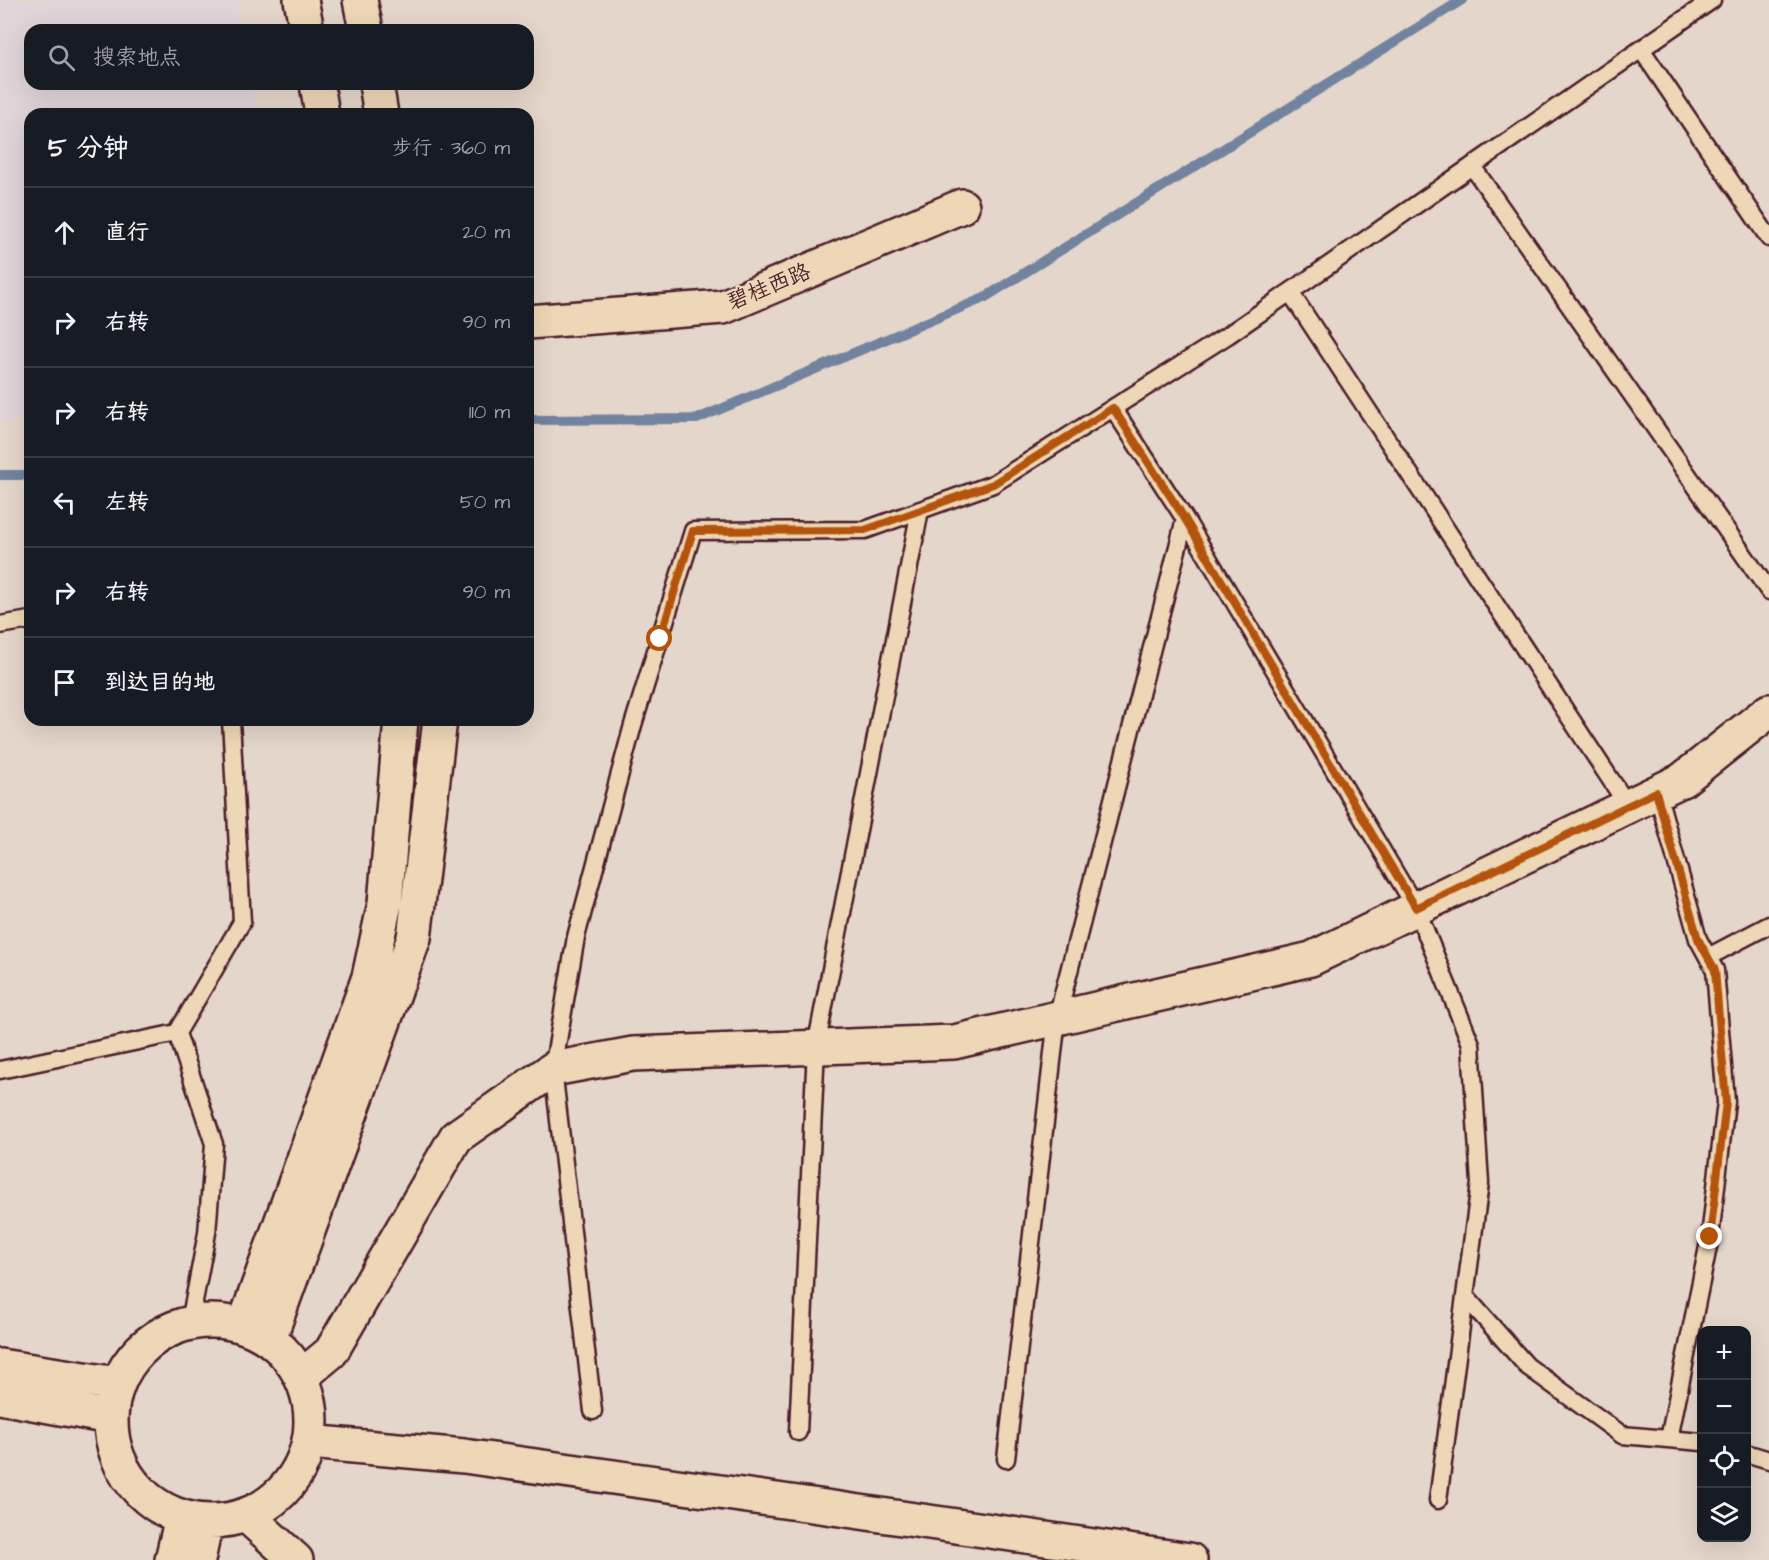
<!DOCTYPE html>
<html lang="zh">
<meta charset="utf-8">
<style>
:root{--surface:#171b24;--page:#242831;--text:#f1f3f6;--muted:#9ea1a6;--line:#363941}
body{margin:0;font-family:"Architects Daughter","LXGW WenKai TC",sans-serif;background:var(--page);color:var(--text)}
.controls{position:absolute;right:18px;bottom:18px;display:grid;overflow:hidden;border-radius:12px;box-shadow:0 6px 24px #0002}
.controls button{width:54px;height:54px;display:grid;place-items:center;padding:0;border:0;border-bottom:2px solid var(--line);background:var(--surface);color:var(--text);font:30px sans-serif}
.stop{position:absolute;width:18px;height:18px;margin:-14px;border:4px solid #b45309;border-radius:50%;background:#fff}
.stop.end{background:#b45309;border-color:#fff;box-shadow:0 2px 6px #0008}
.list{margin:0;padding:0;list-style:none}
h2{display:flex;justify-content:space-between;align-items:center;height:78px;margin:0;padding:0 24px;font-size:26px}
h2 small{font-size:20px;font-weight:400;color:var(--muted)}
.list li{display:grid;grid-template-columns:39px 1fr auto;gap:18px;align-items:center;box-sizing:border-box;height:90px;padding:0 24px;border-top:2px solid var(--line)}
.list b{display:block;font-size:22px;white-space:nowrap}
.list em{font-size:20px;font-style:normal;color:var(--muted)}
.icon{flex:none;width:33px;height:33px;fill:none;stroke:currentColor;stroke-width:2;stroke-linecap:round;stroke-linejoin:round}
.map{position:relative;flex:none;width:1769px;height:1560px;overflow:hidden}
.search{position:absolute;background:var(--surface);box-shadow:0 6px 24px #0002;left:24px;top:24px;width:510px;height:66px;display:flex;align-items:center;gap:15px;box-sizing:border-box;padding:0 21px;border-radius:18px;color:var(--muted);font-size:22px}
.panel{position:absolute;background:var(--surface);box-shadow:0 6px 24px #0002;left:24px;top:108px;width:510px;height:618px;border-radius:18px}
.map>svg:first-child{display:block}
.built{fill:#dfd5d9}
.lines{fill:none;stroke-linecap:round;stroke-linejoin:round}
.stream{stroke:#72839f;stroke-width:10}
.lane-casing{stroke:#4a1f2b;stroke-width:21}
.street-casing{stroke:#4a1f2b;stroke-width:38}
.secondary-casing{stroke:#4a1f2b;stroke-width:38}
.lane{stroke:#edd7b6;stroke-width:16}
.street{stroke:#edd7b6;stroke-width:33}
.secondary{stroke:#edd7b6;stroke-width:33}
.route{stroke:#b45309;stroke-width:8}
.labels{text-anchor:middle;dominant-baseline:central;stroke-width:4.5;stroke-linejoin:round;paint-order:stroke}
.street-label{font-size:22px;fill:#4a1f2b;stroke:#edd7b6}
</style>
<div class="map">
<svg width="1769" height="1560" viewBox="0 0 1769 1560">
<rect width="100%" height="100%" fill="#e5d6cb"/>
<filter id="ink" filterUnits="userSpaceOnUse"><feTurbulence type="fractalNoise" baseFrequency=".0167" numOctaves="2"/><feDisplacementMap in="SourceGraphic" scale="12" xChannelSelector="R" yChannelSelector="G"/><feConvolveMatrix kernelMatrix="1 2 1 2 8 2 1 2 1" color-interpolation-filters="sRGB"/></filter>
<g filter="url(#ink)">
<path class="built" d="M 0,0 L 237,0 L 242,30 L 30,30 L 30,84 L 252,84 L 258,114 L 30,114 L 30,419 L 0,421 Z"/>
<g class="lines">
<path class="stream" d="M 528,420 L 697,419 L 984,298 L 1462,0
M 0,475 L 30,475"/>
<defs>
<path id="lane" d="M 1641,49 L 1769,238
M 1472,166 L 1769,591
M 1290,292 L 1628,806
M 1113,408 L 1185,519 L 1416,908 L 1471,1044 L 1480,1183 L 1438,1500
M 0,625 L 30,620
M 1657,792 L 1698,939 L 1715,970 L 1726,1102 L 1710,1237 L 1669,1439
M 1708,957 L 1769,925
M 177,1033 L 214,1144 L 207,1233 L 190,1322
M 0,1070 L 177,1033 L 242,922 L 231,720
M 1465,1296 L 1527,1366 L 1622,1435 L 1702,1442
M 593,1411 L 553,1069 L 576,937 L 633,725 L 693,531 L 865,530 L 993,484 L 1228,335 L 1712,0
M 798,1432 L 816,1047 L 920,510
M 1746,1453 L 1769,1460
M 1006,1459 L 1057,1018 L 1185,519"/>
<path id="street" d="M 528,322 L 723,307 L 962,206
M 301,1377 L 331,1352 L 456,1137 L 553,1069 L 633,1054 L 954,1042 L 1311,959 L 1682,780 L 1769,711
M 309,1442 L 464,1456 L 819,1506 L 1190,1560
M 246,1515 L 296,1560"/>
<path id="secondary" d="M 301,0 L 307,30
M 360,0 L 366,30
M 317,84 L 322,114
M 376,84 L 381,114
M111 1421a100 100 0 1 1 200 0a100 100 0 1 1-200 0Z
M 244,1326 L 369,977 L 385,903 L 401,720
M 269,1339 L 414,938 L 440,720
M 0,1366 L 117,1384
M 0,1397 L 110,1417
M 172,1560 L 182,1517
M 198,1560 L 206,1522"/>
</defs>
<use href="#lane" class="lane-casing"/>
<use href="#street" class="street-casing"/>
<use href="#secondary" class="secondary-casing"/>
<use href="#lane" class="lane"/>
<use href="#street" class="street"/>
<use href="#secondary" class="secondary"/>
</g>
</g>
<g class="lines" filter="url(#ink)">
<path class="route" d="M 660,639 L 693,531 L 865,530 L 993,484 L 1113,408 L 1185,519 L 1416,908 L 1656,792 L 1698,939 L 1715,970 L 1726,1102 L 1710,1237"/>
</g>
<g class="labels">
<g class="street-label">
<text transform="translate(769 287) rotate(-22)">碧桂西路</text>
</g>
</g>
</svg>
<div class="controls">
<button>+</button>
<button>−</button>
<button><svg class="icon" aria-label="locate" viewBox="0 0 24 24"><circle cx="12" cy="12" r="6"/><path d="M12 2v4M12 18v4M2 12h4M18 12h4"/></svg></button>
<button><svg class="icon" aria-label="layers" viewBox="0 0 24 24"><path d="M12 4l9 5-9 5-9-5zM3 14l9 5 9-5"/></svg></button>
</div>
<div class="stop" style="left:660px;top:639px"></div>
<div class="stop end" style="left:1710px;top:1237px"></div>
<div class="search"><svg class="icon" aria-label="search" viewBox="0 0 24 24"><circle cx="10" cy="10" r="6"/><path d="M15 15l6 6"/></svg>搜索地点</div>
<section class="panel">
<h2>5 分钟<small>步行 · 360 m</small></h2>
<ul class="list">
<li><svg class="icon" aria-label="ahead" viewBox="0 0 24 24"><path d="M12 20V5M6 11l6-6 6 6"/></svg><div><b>直行</b></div><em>20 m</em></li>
<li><svg class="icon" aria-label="right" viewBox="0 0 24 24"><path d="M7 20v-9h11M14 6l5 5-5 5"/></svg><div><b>右转</b></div><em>90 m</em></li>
<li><svg class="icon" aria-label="right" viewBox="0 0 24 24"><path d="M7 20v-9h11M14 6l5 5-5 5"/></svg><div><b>右转</b></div><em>110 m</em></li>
<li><svg class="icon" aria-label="left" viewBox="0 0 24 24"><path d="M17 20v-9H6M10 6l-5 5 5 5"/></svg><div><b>左转</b></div><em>50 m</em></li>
<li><svg class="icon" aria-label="right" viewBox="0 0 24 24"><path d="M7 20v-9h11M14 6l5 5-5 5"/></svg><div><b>右转</b></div><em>90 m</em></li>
<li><svg class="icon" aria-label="arrive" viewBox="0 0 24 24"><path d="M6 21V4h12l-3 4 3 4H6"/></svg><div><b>到达目的地</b></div></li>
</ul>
</section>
</div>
